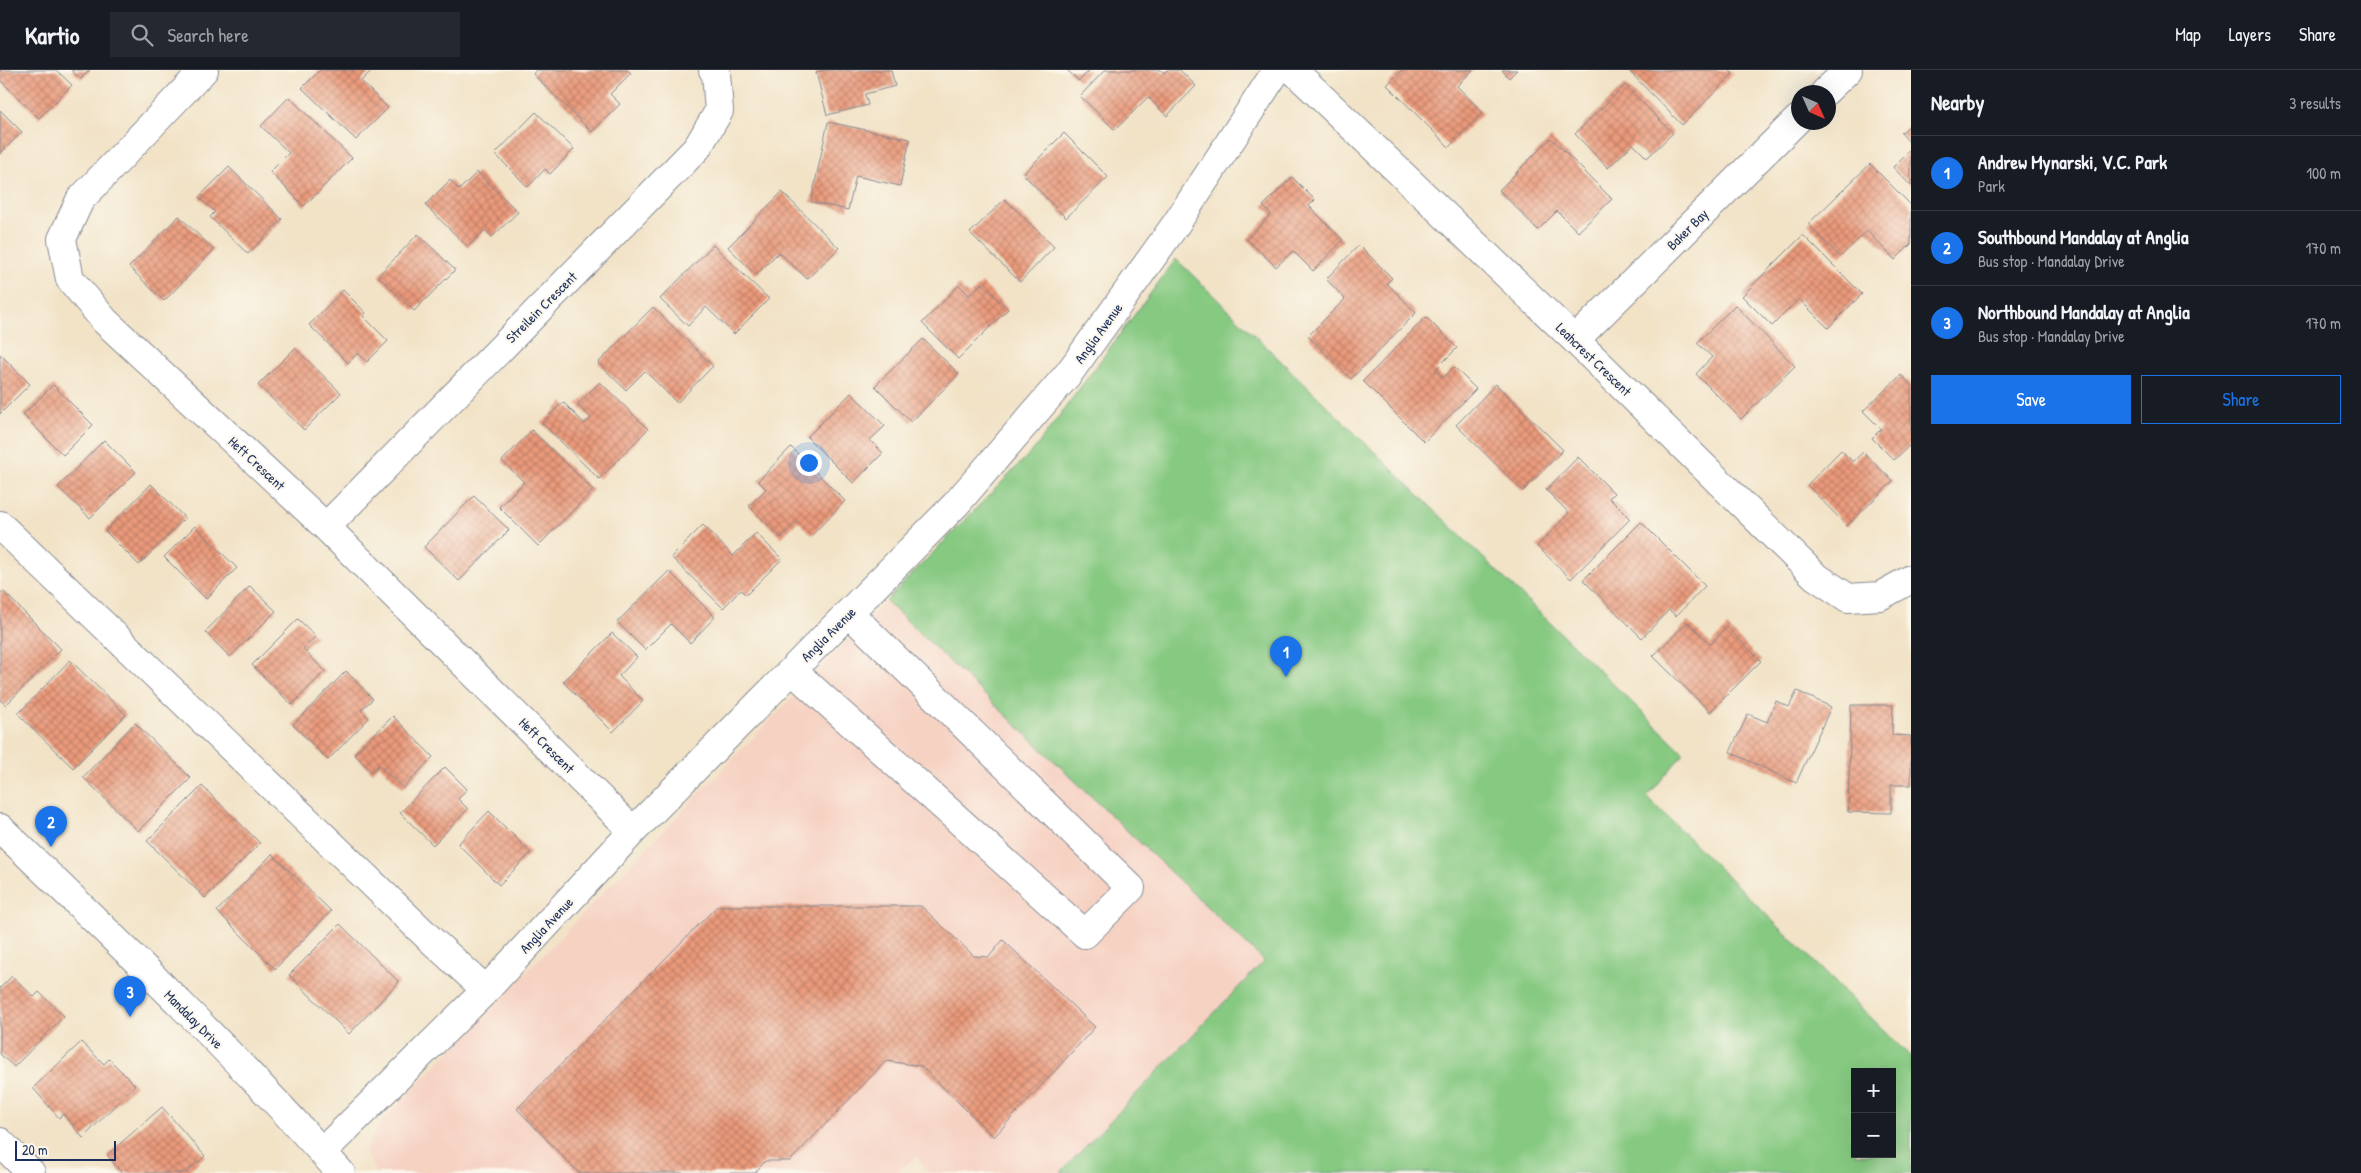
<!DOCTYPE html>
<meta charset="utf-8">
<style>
:root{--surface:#171b24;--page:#242831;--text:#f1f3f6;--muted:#9ea1a6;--line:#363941;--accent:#1a73e8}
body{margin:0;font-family:"Patrick Hand",sans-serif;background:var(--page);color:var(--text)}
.controls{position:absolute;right:15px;bottom:15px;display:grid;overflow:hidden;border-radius:0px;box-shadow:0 5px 20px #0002}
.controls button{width:45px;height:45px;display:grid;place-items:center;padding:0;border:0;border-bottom:1px solid var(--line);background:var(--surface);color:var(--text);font:25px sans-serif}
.compass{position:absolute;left:1791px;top:15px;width:45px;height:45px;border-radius:50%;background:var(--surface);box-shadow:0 5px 20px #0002;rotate:135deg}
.scale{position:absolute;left:15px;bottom:12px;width:101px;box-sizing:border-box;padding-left:5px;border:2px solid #1b2f5e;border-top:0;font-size:14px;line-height:18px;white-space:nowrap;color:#1b2f5e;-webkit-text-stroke:4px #fbf7ec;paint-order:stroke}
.you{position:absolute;left:808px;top:392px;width:18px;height:18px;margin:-12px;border:4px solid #fff;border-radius:50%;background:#1a73e8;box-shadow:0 0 0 8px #1a73e833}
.badge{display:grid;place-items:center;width:32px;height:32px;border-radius:50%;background:var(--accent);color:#fff;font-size:16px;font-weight:700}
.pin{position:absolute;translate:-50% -41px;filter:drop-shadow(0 1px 2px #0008)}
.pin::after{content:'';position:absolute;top:26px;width:18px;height:15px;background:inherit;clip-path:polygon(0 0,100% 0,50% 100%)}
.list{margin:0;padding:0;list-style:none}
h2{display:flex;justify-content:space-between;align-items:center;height:65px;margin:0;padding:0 20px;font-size:21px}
h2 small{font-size:16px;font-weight:400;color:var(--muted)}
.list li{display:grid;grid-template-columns:32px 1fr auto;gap:15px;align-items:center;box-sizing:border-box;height:75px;padding:0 20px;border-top:1px solid var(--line)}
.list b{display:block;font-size:19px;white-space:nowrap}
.list p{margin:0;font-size:16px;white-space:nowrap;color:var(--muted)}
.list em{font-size:16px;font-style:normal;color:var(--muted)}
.actions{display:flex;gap:10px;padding:15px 20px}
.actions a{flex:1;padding:11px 0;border:1px solid var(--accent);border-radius:0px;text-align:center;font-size:18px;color:var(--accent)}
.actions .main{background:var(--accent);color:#fff}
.icon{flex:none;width:28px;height:28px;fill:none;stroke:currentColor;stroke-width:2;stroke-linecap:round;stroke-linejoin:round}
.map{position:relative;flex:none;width:1911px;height:1103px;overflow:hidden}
header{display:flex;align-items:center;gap:30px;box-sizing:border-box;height:70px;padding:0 25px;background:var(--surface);border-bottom:1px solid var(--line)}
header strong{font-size:24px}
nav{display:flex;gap:28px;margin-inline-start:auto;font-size:18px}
.search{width:350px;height:45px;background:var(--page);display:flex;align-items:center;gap:12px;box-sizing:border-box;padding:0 18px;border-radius:0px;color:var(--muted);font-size:19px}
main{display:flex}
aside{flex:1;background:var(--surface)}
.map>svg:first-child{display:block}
.built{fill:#f6d2c3}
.green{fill:#86c981;stroke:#507c70;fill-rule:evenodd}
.building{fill:url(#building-cross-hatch)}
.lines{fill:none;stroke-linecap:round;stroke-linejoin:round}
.minor-casing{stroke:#868992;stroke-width:30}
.minor{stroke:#fff;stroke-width:28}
.labels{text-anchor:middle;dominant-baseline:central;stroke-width:4;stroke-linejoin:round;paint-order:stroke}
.street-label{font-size:14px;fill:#1b2f5e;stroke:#fbf7ec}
</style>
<header>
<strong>Kartio</strong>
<div class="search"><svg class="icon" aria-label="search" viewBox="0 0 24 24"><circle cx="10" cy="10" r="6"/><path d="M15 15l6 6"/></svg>Search here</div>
<nav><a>Map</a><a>Layers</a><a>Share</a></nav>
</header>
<main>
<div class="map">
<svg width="1911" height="1103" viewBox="0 0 1911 1103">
<defs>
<pattern id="building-cross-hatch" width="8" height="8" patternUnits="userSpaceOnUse" patternTransform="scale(1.25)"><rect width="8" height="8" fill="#eb9a7a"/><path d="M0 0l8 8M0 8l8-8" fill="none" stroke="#be7e67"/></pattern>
</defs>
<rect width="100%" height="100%" fill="#fbf7ec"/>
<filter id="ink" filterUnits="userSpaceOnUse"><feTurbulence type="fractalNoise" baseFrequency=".02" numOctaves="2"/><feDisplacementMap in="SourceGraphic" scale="10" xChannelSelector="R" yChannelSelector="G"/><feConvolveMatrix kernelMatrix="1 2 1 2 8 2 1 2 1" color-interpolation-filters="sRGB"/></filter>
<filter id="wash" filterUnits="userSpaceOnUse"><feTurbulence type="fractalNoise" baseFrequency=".0096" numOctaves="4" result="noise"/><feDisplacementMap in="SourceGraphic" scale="20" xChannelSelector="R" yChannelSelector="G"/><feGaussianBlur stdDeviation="1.12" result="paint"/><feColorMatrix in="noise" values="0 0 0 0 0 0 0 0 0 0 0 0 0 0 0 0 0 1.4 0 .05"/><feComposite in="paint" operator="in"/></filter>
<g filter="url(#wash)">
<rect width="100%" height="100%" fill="#f2e3c7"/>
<path class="built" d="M 886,531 L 1264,891 L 1060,1103 L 928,1103 L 917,1086 L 895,1103 L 376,1103 L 365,1082 L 380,1053 Z"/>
<path class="green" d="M 1176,189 L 1684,683 L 1647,727 L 1911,987 L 1911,1103 L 1060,1103 L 1264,891 L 886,531 L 1036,377 ZM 1855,1002 L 1892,1002 L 1892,1084 L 1855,1084 Z"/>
<g id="blocks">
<path class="building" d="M 0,0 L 56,0 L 72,15 L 39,48 L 0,10 Z
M 71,0 L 90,0 L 81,9 Z
M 320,0 L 372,0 L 361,11 L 388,38 L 356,70 L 302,18 Z
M 536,0 L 627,0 L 631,3 L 610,24 L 620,34 L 592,62 L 533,4 Z
M 825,0 L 891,0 L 895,16 L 865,24 L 868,35 L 827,45 L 816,2 Z
M 1067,0 L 1090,0 L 1079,11 Z
M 1105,0 L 1161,0 L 1164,3 L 1167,0 L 1180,0 L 1196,16 L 1167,46 L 1148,27 L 1115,60 L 1080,26 Z
M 1402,0 L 1473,0 L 1457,16 L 1483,43 L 1449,77 L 1387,15 Z
M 1502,0 L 1517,0 L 1509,8 Z
M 1628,0 L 1729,0 L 1733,4 L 1682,55 Z
M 1625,15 L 1673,63 L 1647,88 L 1633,74 L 1608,98 L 1575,64 Z
M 289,27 L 352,88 L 304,136 L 270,102 L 289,83 L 261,56 Z
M 0,40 L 22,62 L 0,84 Z
M 536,42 L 574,79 L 550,104 L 545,99 L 528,117 L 495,84 Z
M 828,52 L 910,69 L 900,116 L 856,106 L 848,140 L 811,132 Z
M 1911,54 L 1911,74 L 1901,63 Z
M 1064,63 L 1108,107 L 1066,148 L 1023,104 Z
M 1551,68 L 1612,129 L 1578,162 L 1557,141 L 1538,160 L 1499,120 Z
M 1911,79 L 1911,116 L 1893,97 Z
M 1870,94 L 1911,135 L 1911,174 L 1895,190 L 1867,161 L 1840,187 L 1808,154 Z
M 229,97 L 282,149 L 248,184 L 210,147 L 215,142 L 199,127 Z
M 477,102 L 518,142 L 492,167 L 485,160 L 468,177 L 425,135 L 450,110 L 459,120 Z
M 1292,107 L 1315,130 L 1309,136 L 1343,170 L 1313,201 L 1293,181 L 1276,197 L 1247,169 L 1271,144 L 1263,136 Z
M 782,122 L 839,178 L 807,209 L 779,182 L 756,205 L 728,177 Z
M 1005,129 L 1054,177 L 1020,212 L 970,163 Z
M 179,146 L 214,180 L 164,231 L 129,197 Z
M 418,164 L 455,200 L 414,241 L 378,206 Z
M 1803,165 L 1862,224 L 1828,258 L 1799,229 L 1772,256 L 1742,226 Z
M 713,175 L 769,229 L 734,264 L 706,237 L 688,256 L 660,229 Z
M 1359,175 L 1392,208 L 1387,213 L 1416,243 L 1351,309 L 1308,266 L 1345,229 L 1326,209 Z
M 982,213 L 1008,239 L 958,289 L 922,253 L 959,215 L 969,225 Z
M 343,220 L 366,243 L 363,246 L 388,271 L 367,292 L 358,283 L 348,293 L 309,255 Z
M 1735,235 L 1795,296 L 1741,349 L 1696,304 L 1712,287 L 1697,273 Z
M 653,237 L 713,296 L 677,333 L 645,301 L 626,320 L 598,293 Z
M 1426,247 L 1457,278 L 1435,300 L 1443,308 L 1454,297 L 1476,319 L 1424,372 L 1363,311 Z
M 923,269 L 959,304 L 911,352 L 875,316 Z
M 295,278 L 341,323 L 304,360 L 258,315 Z
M 0,284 L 30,314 L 0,344 Z
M 1901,305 L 1911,315 L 1911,374 L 1894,390 L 1872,368 L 1881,359 L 1863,341 Z
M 600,312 L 648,359 L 599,409 L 542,353 L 563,332 L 585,354 L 591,348 L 577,335 Z
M 1496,314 L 1563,380 L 1523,421 L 1456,355 Z
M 53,315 L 93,355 L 63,385 L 23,345 Z
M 851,323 L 885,356 L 870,370 L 883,383 L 853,413 L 807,367 Z
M 532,360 L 593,420 L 538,476 L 499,437 L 524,412 L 502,391 Z
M 104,370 L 136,402 L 90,448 L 58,417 Z
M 791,377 L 845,431 L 812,465 L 798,451 L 781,468 L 749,436 L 766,419 L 758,411 Z
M 1841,380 L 1853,392 L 1863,382 L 1893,411 L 1847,456 L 1807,415 Z
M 1578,387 L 1614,423 L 1609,428 L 1630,449 L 1571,509 L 1537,476 L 1569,443 L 1546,420 Z
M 151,414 L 185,448 L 139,495 L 105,461 Z
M 474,426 L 509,460 L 459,511 L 424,477 Z
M 1641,452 L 1705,516 L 1676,546 L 1669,540 L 1642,568 L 1583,510 Z
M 703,455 L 733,486 L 756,463 L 782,489 L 746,525 L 741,520 L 723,538 L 671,487 Z
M 195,456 L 237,498 L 206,529 L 164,487 Z
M 669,501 L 715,547 L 690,573 L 671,554 L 645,580 L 617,552 Z
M 250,516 L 276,541 L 230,587 L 205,562 Z
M 3,521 L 61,579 L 6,635 L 0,630 L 0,524 Z
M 298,549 L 316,566 L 303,579 L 325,601 L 292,635 L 252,595 Z
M 1688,552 L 1711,574 L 1727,557 L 1761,591 L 1710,642 L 1653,586 Z
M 612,563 L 637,587 L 619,606 L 643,631 L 613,662 L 563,612 Z
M 70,590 L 126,645 L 73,698 L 18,644 Z
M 346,601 L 373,629 L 361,640 L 369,648 L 328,690 L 293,655 Z
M 1797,621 L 1831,637 L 1796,713 L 1730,682 L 1748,644 L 1767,652 L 1776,631 L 1789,637 Z
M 1851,635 L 1893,635 L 1892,665 L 1911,666 L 1911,715 L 1891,715 L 1891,743 L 1848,742 Z
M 393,646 L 433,687 L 403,718 L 379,695 L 372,702 L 354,684 Z
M 135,653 L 191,708 L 138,761 L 83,707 Z
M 445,697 L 467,719 L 458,729 L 468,739 L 433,775 L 400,743 Z
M 202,716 L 260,773 L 205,828 L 147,771 Z
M 489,741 L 531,783 L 499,815 L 458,774 Z
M 272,784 L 331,841 L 275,899 L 217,841 Z
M 717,836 L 921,836 L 974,886 L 989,887 L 1003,870 L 1095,957 L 994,1067 L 921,996 L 886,991 L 790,1091 L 765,1091 L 755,1103 L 579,1103 L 517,1039 Z
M 340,854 L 399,912 L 349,964 L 289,905 Z
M 12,906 L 34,927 L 39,922 L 64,946 L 14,997 L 0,984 L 0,918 Z
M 81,972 L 104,994 L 109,989 L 135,1015 L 83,1068 L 63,1044 L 59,1048 L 33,1018 Z
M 162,1037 L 205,1086 L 186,1103 L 122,1103 L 107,1085 Z"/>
</g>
</g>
<g filter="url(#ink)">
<use href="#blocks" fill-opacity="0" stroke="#868992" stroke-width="1"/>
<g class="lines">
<defs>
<path id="minor" d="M 204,0 L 80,130 L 62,169 L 70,209 L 105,251 L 326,457 L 633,761
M 1293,0 L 1575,270 L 1815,506 L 1848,528 L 1880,526 L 1911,509
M 1825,22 L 1848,0
M 1575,270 L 1798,49
M 0,455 L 429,868 L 486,920
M 326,457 L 697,78 L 719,41 L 716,3 L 713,0
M 792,600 L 1085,864 L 1131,818 L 849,543
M 0,758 C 116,870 233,982 341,1103
M 0,1072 L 31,1103
M 322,1082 L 486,920 L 633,761 L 956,434 L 1069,303 L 1176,154 L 1277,0"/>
</defs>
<use href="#minor" class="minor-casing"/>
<use href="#minor" class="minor"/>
</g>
</g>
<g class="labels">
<g class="street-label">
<text transform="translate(1687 159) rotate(-45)">Baker Bay</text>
<text transform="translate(541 237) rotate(-45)">Streilein Crescent</text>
<text transform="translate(1098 263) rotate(-54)">Anglia Avenue</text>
<text transform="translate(1594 289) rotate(44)">Leahcrest Crescent</text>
<text transform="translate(257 393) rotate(43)">Heft Crescent</text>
<text transform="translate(828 564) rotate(-45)">Anglia Avenue</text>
<text transform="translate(547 675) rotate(45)">Heft Crescent</text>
<text transform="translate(546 855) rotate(-47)">Anglia Avenue</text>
<text transform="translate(194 949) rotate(45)">Mandalay Drive</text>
</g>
</g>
</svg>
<div class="controls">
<button>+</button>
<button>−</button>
</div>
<svg class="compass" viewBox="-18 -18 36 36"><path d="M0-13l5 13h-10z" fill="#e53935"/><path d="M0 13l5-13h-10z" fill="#9ea1a6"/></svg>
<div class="scale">20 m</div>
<div class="you"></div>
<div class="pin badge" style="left:1286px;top:607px">1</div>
<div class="pin badge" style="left:51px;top:777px">2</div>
<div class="pin badge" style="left:130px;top:947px">3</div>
</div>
<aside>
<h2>Nearby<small>3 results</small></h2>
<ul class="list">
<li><span class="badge">1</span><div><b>Andrew Mynarski, V.C. Park</b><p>Park</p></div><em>100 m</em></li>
<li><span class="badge">2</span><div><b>Southbound Mandalay at Anglia</b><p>Bus stop · Mandalay Drive</p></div><em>170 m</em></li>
<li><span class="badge">3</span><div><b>Northbound Mandalay at Anglia</b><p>Bus stop · Mandalay Drive</p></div><em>170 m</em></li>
</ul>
<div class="actions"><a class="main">Save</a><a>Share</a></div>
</aside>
</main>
